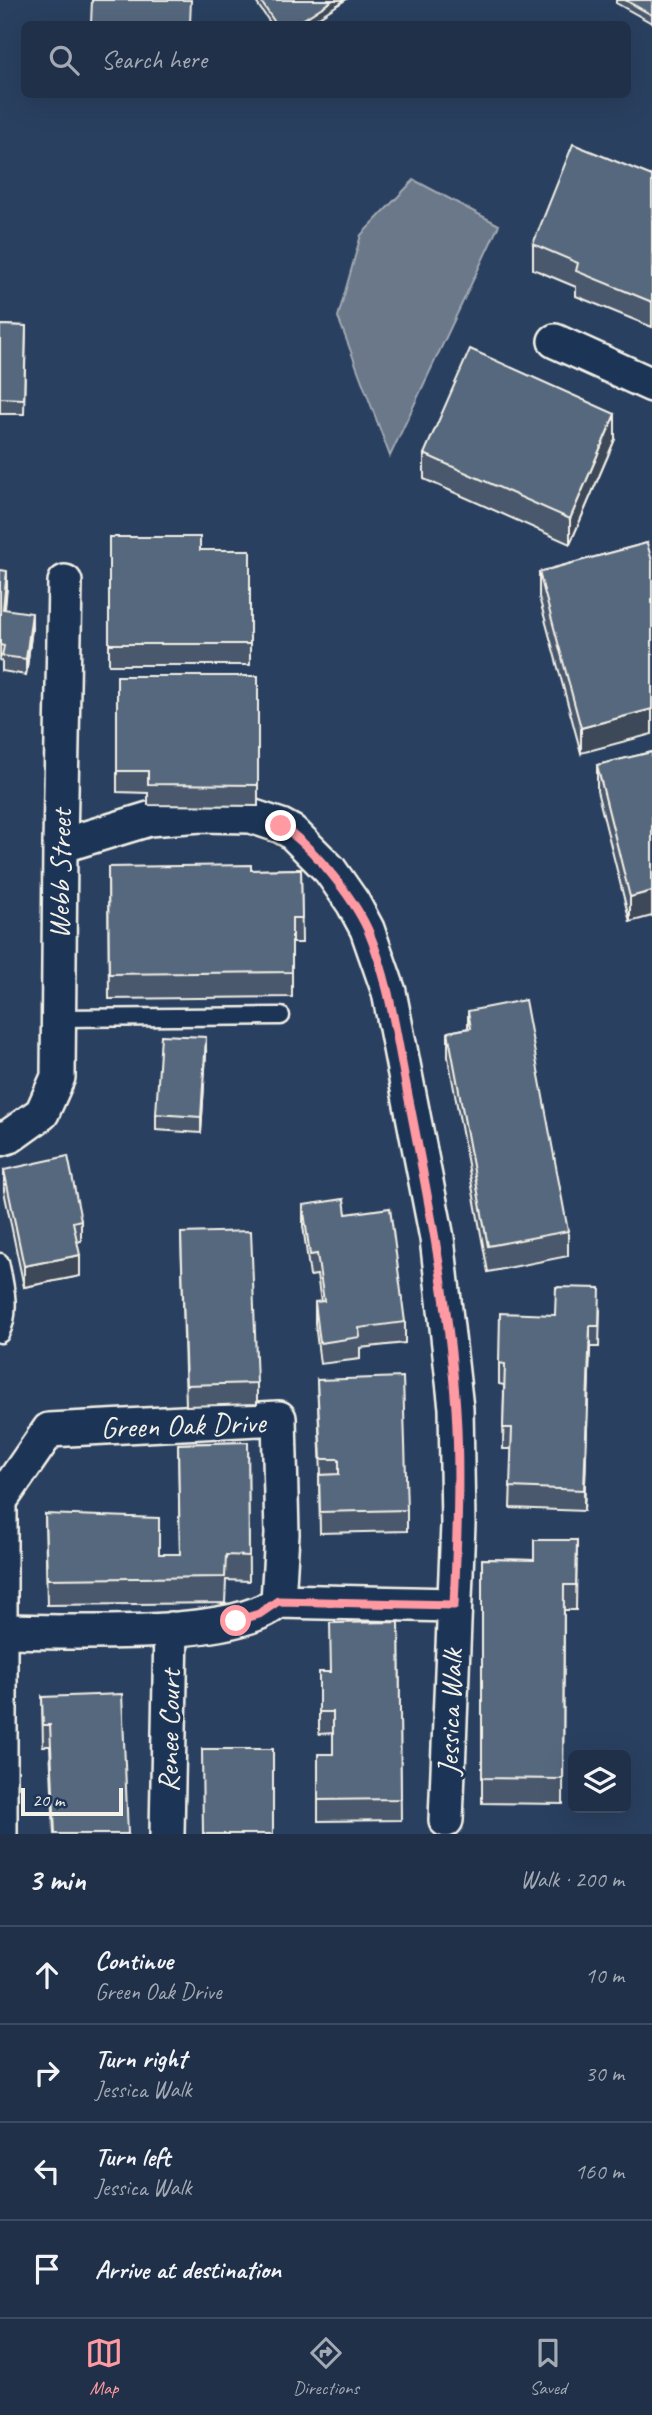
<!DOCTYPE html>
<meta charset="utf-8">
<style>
:root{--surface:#203048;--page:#2d3c52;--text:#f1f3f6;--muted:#a2a9b4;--line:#3d4b60;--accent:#ff9aa2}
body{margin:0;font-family:Caveat,sans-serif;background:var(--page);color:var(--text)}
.controls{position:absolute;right:21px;bottom:21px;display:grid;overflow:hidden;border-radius:10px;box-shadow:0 7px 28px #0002}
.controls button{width:63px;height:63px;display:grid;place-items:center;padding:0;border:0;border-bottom:2px solid var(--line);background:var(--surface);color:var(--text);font:35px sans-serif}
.scale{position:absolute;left:21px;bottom:18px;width:102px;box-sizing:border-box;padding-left:7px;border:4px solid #f4f1e8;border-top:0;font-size:19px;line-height:24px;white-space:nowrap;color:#f4f1e8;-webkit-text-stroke:5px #1d3557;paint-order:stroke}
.stop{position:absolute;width:21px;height:21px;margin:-16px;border:5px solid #ff9aa2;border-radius:50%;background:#fff}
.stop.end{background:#ff9aa2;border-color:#fff;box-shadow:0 2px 7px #0008}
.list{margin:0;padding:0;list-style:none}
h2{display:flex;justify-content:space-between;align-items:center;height:91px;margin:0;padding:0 28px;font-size:30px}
h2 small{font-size:23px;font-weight:400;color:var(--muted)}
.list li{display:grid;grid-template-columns:46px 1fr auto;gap:21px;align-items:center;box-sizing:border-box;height:98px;padding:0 28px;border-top:2px solid var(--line)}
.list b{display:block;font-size:26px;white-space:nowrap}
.list p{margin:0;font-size:23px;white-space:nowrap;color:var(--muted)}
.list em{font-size:23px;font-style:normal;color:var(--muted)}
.icon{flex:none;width:38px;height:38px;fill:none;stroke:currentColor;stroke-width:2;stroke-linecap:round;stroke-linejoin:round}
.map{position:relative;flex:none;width:652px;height:1834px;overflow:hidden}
.search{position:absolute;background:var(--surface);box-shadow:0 7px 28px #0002;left:21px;right:21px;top:21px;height:77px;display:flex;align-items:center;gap:18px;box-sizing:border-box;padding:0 24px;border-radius:10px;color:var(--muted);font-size:26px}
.sheet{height:483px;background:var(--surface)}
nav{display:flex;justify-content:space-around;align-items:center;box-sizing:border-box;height:98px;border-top:2px solid var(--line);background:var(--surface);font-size:19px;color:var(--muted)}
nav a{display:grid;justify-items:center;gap:4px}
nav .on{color:var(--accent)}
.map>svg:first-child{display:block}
.water{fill:#6a788a;stroke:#a1a8b0;stroke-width:2}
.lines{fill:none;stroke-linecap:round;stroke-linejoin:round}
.service-casing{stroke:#f4f1e8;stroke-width:21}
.minor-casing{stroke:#f4f1e8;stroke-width:38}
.service{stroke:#1d3557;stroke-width:16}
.minor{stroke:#1d3557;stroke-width:33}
.wall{fill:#4a596c;stroke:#f4f1e8;stroke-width:2}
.shaded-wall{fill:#3c4858;stroke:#f4f1e8;stroke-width:2}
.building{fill:#56677d;stroke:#f4f1e8;stroke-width:2}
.route{stroke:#ff9aa2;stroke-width:9}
.labels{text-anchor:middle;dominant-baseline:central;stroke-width:6;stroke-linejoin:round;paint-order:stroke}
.street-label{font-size:30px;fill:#f4f1e8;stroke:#1d3557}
</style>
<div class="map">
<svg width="652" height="1834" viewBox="0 0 652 1834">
<rect width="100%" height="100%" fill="#2a4060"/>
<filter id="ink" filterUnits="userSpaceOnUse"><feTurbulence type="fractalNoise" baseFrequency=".0143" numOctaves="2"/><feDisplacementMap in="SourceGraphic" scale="14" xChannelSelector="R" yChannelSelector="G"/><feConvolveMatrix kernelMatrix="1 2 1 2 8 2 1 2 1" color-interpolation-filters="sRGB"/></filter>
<g filter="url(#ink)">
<path class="water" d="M 414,180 L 499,225 L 390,456 L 338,317 L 361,235 Z"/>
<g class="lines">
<defs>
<path id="service" d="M 58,1018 L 281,1016
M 0,1262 C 5,1285 12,1313 0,1334"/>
<path id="minor" d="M 555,341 L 652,385
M 60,846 L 149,819 L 201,815 L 251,816 L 281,826 L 292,832 L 330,870 L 353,903 L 367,929 L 389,992 L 437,1238 L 456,1408 L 458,1524 L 446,1820
M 0,1139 L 10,1136 L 42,1113 L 58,1077 L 60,846 L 65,582
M 278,1601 L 454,1605
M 0,1833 L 0,1501 L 49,1430 L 279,1418 L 282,1534 L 278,1601 C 237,1641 60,1631 0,1631
M 167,1834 L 171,1629"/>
</defs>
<use href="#service" class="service-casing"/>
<use href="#minor" class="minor-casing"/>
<use href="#service" class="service"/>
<use href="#minor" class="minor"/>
</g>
<path class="wall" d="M 256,0 L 345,0 L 308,24 L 271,24 L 256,2 Z
M 616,0 L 652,0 L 652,23 L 616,3 Z
M 652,176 L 652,327 L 576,296 L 576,287 L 533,269 L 533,244 Z
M 0,325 L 26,326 L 24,414 L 0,414 Z
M 615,439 L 570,544 L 424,479 L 424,454 Z
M 109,537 L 200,550 L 250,550 L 250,665 L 109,665 Z
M 647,543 L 581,753 L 539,597 L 539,572 Z
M 0,570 L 7,586 L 5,609 L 32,628 L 26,675 L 2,671 L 2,661 L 0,660 Z
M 117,676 L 258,676 L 258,806 L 148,805 L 148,793 L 117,792 Z
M 652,752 L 630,922 L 597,791 L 597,765 Z
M 108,867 L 251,870 L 301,869 L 302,943 L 292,943 L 292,997 L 109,999 Z
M 468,1011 L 568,1231 L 568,1256 L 488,1272 L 448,1057 L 448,1032 L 468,1028 Z
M 206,1053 L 201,1133 L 156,1130 L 156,1114 Z
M 4,1170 L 81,1220 L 81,1241 L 77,1242 L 80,1276 L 24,1287 L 4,1191 Z
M 303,1205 L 346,1214 L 405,1322 L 405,1343 L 360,1348 L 360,1359 L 320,1364 L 315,1323 L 315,1302 L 321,1302 L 317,1275 L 310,1276 L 303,1226 Z
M 181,1233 L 257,1383 L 257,1404 L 186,1406 Z
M 600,1310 L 599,1347 L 590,1347 L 584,1511 L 510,1508 L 512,1449 L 503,1449 L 504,1385 L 499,1384 L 499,1363 L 555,1315 Z
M 317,1380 L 407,1510 L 407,1531 L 320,1533 L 319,1475 L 321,1474 Z
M 248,1442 L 249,1581 L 226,1580 L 225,1603 L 47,1605 L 45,1514 L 159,1554 L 180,1554 L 178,1444 Z
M 577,1540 L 576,1610 L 564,1610 L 563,1804 L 482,1803 L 482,1559 L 534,1560 Z
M 399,1622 L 401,1820 L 318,1821 L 318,1754 L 333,1754 L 333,1733 L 319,1734 L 319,1672 L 331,1672 Z
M 42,1697 L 128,1834 L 54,1834 L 50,1746 L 43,1746 Z"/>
<path class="shaded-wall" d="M 333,0 L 345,0 L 308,24 L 296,24 Z
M 615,414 L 615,439 L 570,544 L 570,519 Z
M 7,571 L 7,586 L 3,624 L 3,609 Z
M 32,613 L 32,628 L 26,675 L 26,659 Z
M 652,709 L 652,734 L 581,753 L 581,728 Z
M 652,891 L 652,916 L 630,922 L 630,897 Z
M 206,1037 L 206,1053 L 201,1133 L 201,1117 Z
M 80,1255 L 80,1276 L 24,1287 L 24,1266 Z
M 590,1326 L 590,1347 L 584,1511 L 584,1490 Z"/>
<path class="building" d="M 92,0 L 191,0 L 190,24 L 91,24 Z
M 260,0 L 333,0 L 296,24 L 276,24 Z
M 625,0 L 652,0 L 652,15 Z
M 573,144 L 652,176 L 652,302 L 576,271 L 578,263 L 533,244 Z
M 0,325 L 26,326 L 24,399 L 0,398 Z
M 470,349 L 615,414 L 570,519 L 424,454 Z
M 109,537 L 200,537 L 200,550 L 250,550 L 250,644 L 109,644 Z
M 647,543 L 652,561 L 652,709 L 581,728 L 539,572 Z
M 0,570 L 7,571 L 3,609 L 32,613 L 26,659 L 2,656 L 4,646 L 0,645 Z
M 117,676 L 258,676 L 258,785 L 148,784 L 148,771 L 117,771 Z
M 652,752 L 652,891 L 630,897 L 597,765 Z
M 251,865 L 251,870 L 301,869 L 302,918 L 292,918 L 292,972 L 109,974 L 108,867 Z
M 525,1000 L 568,1231 L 488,1246 L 448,1032 L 471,1028 L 468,1011 Z
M 161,1035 L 206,1037 L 201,1117 L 156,1114 Z
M 68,1156 L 81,1220 L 73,1222 L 80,1255 L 24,1266 L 4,1170 Z
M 344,1199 L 346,1214 L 390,1208 L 405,1322 L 359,1328 L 360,1337 L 320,1343 L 315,1302 L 324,1301 L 317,1254 L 310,1255 L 303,1205 Z
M 251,1231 L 257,1383 L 186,1385 L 181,1233 Z
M 556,1287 L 600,1288 L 599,1326 L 590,1326 L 584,1490 L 510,1487 L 512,1428 L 503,1428 L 505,1364 L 499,1363 L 500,1313 L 555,1315 Z
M 403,1377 L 407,1510 L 320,1512 L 319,1475 L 339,1474 L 339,1459 L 321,1459 L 317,1380 Z
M 248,1442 L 249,1556 L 226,1555 L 225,1577 L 47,1579 L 45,1514 L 159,1518 L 159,1554 L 180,1554 L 178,1444 Z
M 534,1540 L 577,1540 L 576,1585 L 564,1585 L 563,1779 L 482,1778 L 482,1559 L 534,1560 Z
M 399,1622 L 401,1799 L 318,1800 L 318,1754 L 333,1754 L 333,1712 L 319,1712 L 319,1672 L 331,1672 L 330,1623 Z
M 122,1694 L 128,1834 L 55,1834 L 50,1725 L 43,1725 L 42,1697 Z
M 202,1749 L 273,1749 L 273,1834 L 203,1834 Z"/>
</g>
<g class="lines" filter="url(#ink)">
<path class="route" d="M 236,1621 L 259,1614 L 278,1601 L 454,1605 C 457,1540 460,1474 456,1409 C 449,1304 429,1202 409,1100 C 397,1042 391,985 368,930 C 353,897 312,845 281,826"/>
</g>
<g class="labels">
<g class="street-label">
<text transform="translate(60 874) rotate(-89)">Webb Street</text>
<text transform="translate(183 1425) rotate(-2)">Green Oak Drive</text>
<text transform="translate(450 1712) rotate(-88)">Jessica Walk</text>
<text transform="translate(169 1731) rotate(-89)">Renee Court</text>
</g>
</g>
</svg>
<div class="controls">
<button><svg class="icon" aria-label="layers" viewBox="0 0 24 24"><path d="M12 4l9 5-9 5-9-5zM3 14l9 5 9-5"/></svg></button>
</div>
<div class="scale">20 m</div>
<div class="stop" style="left:236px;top:1621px"></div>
<div class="stop end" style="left:281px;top:826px"></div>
<div class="search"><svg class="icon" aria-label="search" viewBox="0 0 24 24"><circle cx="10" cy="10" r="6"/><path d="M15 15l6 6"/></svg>Search here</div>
</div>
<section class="sheet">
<h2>3 min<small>Walk · 200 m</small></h2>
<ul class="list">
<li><svg class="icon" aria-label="ahead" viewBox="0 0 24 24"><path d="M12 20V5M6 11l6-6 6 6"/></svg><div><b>Continue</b><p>Green Oak Drive</p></div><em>10 m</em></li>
<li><svg class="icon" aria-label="right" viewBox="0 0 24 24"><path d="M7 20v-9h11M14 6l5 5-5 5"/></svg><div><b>Turn right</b><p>Jessica Walk</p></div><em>30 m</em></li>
<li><svg class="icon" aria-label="left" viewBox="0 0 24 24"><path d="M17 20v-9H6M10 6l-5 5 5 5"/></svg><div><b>Turn left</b><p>Jessica Walk</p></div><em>160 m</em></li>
<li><svg class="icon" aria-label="arrive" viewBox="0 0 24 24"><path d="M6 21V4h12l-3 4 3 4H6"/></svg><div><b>Arrive at destination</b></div></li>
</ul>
</section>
<nav>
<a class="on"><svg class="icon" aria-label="map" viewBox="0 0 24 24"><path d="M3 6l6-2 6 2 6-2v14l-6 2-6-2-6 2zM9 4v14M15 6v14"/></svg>Map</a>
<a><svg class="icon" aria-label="directions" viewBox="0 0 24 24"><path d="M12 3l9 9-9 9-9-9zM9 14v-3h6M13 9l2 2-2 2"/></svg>Directions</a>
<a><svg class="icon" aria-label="saved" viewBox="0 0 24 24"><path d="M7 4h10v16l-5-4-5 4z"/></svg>Saved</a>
</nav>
